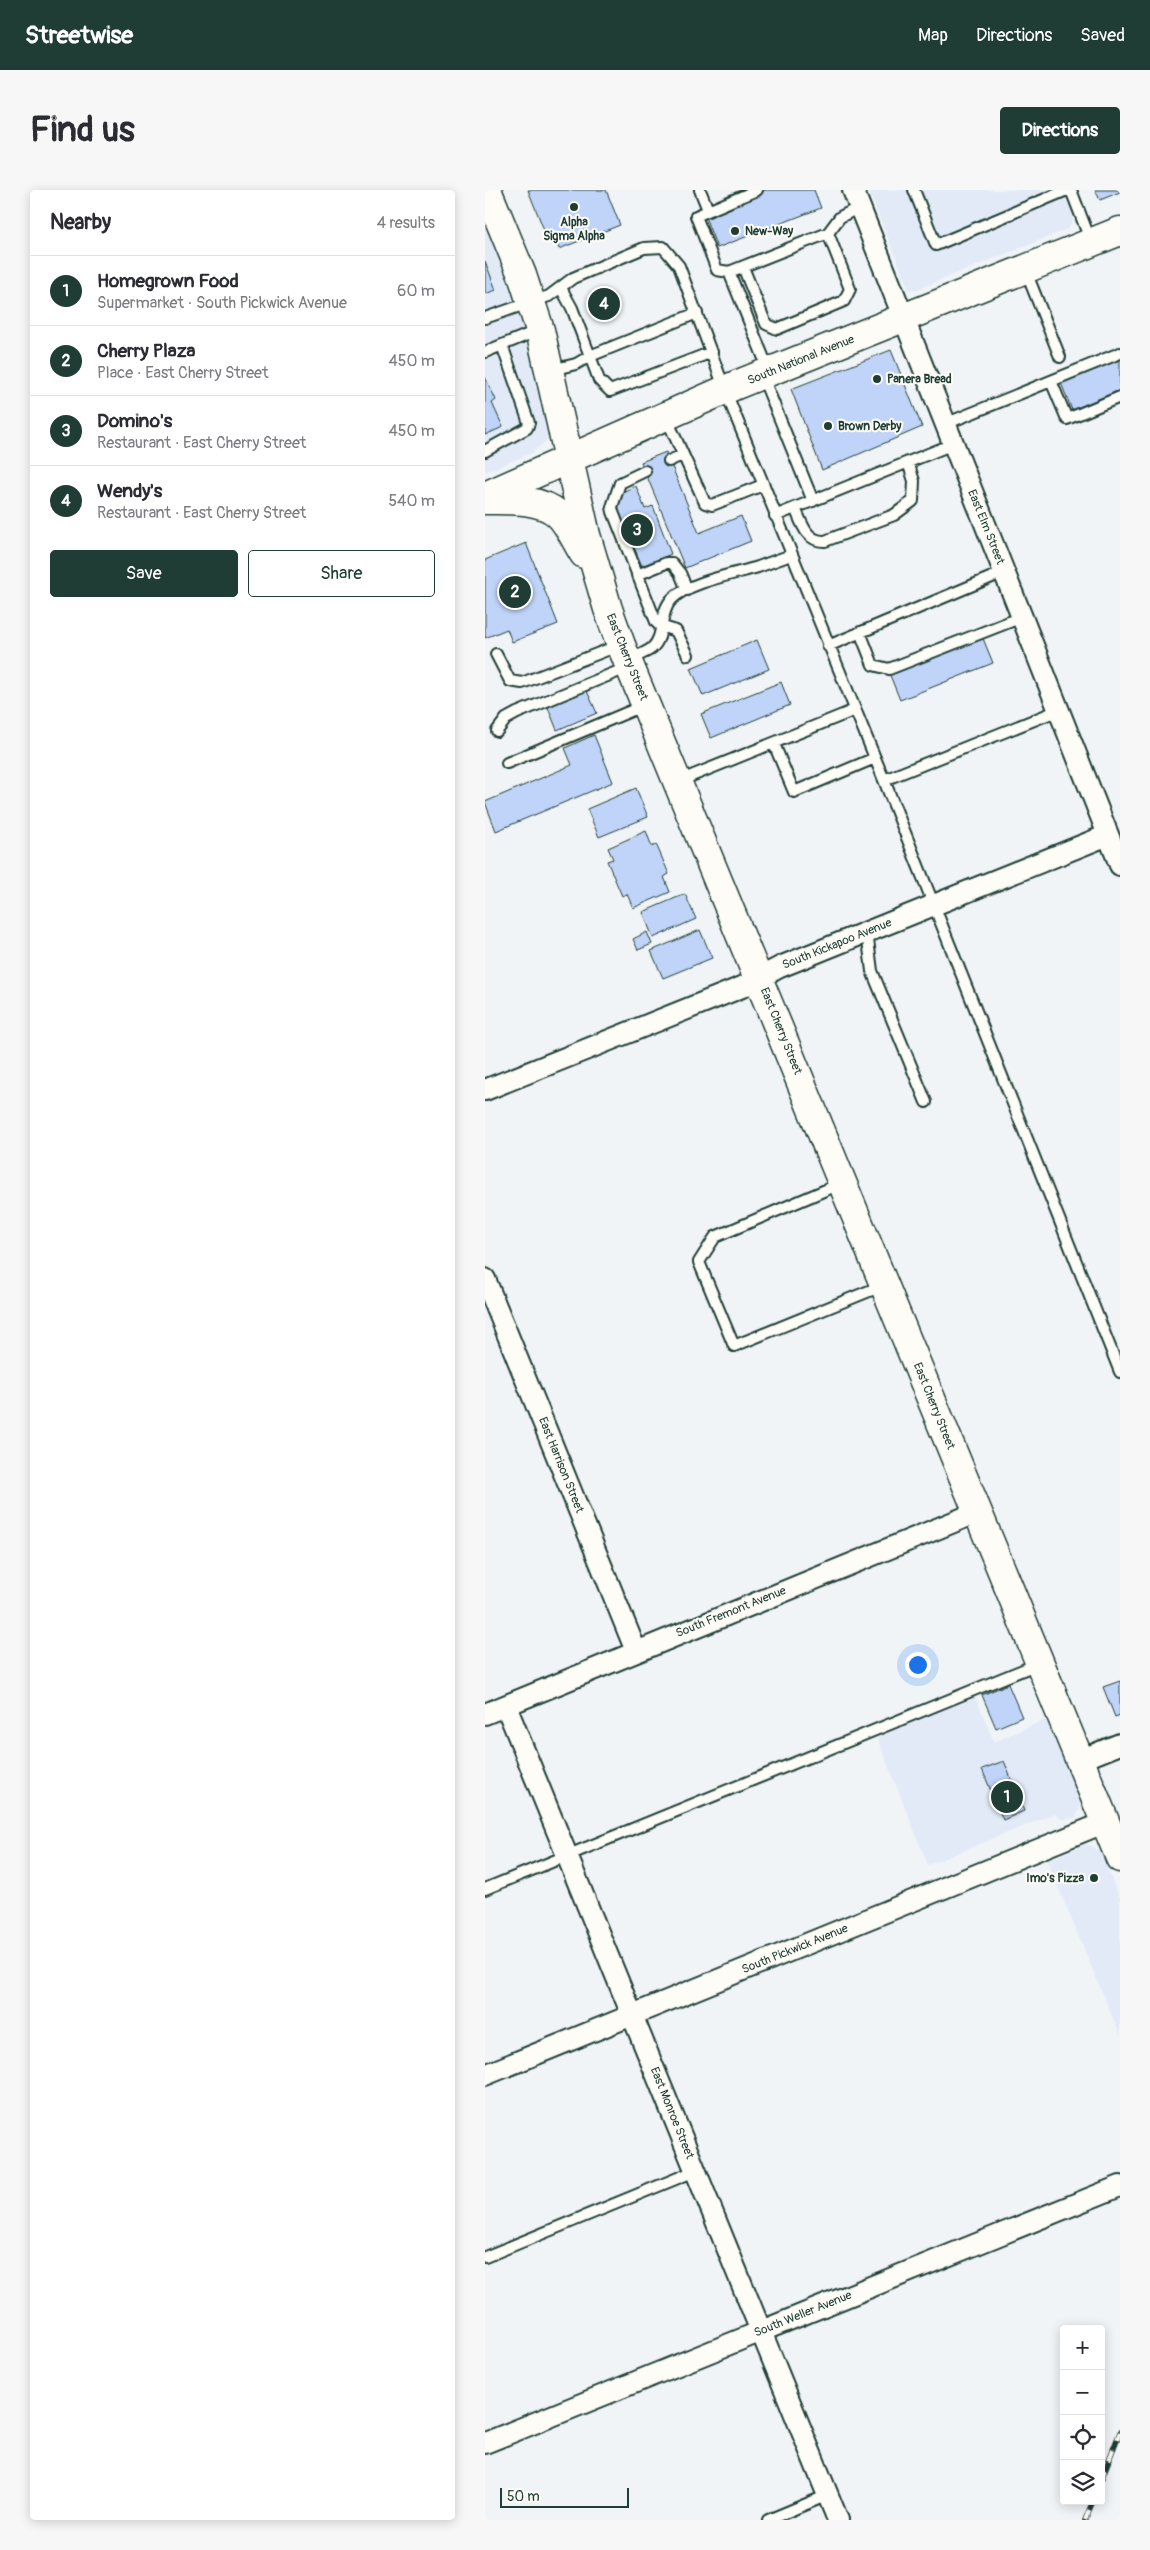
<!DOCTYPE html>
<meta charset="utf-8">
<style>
:root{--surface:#fff;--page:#f7f7f7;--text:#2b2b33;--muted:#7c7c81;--line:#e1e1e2;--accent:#1f3d34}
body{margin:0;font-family:Pangolin,sans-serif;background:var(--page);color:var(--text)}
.controls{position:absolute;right:15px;bottom:15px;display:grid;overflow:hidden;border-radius:5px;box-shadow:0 2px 12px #0003}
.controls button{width:45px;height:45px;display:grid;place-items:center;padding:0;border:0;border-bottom:1px solid var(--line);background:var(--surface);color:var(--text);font:25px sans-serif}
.scale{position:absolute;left:15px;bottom:12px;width:129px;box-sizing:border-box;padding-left:5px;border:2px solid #1f3d34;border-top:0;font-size:14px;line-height:18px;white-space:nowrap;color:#1f3d34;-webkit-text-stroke:4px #fdfcf7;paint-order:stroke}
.you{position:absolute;left:432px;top:1474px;width:18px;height:18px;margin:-12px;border:4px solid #fff;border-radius:50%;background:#1a73e8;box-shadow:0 0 0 8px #1a73e833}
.badge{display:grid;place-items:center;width:32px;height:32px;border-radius:50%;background:var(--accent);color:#fff;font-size:16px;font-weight:700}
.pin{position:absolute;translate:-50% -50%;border:2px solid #fff;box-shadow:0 1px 5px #0006}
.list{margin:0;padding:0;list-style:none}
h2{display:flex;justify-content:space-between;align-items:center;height:65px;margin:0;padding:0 20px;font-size:21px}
h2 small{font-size:16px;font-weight:400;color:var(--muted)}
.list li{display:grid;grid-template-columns:32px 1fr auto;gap:15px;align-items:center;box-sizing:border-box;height:70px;padding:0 20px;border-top:1px solid var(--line)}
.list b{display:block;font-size:19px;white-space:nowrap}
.list p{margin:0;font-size:16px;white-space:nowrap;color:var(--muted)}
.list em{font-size:16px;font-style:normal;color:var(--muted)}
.actions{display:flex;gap:10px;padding:15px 20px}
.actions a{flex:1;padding:11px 0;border:1px solid var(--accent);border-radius:5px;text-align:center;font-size:18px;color:var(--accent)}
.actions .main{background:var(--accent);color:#fff}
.icon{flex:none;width:28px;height:28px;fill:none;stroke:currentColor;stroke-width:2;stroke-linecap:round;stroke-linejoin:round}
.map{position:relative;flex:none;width:635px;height:2330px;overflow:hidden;border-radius:5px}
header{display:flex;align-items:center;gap:30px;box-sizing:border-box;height:70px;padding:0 25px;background:var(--accent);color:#fff}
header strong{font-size:24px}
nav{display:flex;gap:28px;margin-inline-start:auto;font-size:18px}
.intro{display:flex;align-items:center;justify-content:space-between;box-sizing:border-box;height:120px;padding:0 30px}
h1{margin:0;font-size:35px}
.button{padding:12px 22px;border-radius:5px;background:var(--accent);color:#fff;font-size:18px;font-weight:700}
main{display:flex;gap:30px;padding:0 30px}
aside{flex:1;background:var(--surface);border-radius:5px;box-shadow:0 2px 12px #0003}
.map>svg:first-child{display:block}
.built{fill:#e2eaf7}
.building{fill:#bfd4f8;stroke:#1f3d34}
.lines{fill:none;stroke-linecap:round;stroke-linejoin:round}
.lane-casing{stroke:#1f3d34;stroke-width:14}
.street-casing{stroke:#1f3d34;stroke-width:24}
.secondary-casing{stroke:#1f3d34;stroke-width:31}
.lane{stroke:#fdfcf7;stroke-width:10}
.street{stroke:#fdfcf7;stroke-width:20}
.secondary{stroke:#fdfcf7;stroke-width:28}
.rail-casing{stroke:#1f3d34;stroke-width:5.5}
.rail{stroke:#fdfcf7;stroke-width:4;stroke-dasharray:11;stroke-linecap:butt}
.poi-dot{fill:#1f3d34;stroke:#fdfcf7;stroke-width:2}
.labels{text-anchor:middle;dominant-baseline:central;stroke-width:4;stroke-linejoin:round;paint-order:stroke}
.poi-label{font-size:12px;font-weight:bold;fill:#1f3d34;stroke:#fdfcf7;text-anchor:start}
.street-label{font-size:12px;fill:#1f3d34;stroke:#fdfcf7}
</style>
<header>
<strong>Streetwise</strong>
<nav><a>Map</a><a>Directions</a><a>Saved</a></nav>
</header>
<div class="intro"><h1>Find us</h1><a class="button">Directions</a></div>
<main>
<aside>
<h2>Nearby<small>4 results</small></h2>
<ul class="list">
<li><span class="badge">1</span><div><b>Homegrown Food</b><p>Supermarket · South Pickwick Avenue</p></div><em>60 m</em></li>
<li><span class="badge">2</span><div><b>Cherry Plaza</b><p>Place · East Cherry Street</p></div><em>450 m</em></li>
<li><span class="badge">3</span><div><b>Domino's</b><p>Restaurant · East Cherry Street</p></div><em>450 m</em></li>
<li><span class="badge">4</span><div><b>Wendy's</b><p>Restaurant · East Cherry Street</p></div><em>540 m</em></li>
</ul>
<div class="actions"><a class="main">Save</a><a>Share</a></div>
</aside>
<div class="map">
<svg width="635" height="2330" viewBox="0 0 635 2330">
<rect width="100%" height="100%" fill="#f1f4f7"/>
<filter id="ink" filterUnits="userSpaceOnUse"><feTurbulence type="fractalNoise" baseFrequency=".02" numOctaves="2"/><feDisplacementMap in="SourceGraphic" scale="10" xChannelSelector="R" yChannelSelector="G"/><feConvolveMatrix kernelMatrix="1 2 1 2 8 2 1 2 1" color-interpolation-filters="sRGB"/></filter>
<g filter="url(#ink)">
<path class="built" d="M 383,0 L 579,0 L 588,24 L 587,33 L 583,39 L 433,99 L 424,99 Z
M 0,19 L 40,116 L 65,239 L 63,249 L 47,263 L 0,282 Z
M 490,1506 L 509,1552 L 562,1529 L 596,1613 L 594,1620 L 590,1628 L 577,1629 L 569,1624 L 443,1675 L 392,1548 Z
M 598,1655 L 605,1655 L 615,1661 L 635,1709 L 635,1845 L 562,1671 Z"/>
<path class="building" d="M 43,0 L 121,0 L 135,35 L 74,59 L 70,47 L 63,50 Z
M 280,0 L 329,0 L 336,18 L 232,58 L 219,24 Z
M 610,0 L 635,0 L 635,2 L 615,10 Z
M 0,71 L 11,100 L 0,104 Z
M 406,160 L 437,237 L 337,280 L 306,199 Z
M 635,169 L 635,200 L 587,220 L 576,193 Z
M 0,187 L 11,210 L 7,213 L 18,237 L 0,245 Z
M 181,262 L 214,343 L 256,326 L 266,351 L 200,378 L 156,272 Z
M 151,296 L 160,319 L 168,316 L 186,364 L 157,376 L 133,320 L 135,303 Z
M 41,353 L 73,434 L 27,452 L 22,439 L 0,448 L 0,370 Z
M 497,446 L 508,473 L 415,510 L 404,483 Z
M 272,450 L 284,479 L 218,506 L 206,478 Z
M 296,492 L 305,515 L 226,548 L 216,524 Z
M 101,499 L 112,523 L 72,540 L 62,515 Z
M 109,545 L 128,592 L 11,641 L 0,612 L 87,575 L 80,558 Z
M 151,598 L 163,627 L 114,647 L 102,619 Z
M 161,641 L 167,657 L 171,654 L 184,684 L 179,687 L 185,702 L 148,718 L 142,704 L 137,706 L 122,671 L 128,669 L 123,658 Z
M 200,704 L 211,729 L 168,748 L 158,722 Z
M 215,740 L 227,768 L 178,788 L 166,761 Z
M 162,742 L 167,754 L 153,760 L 148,749 Z
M 635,1491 L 635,1525 L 630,1527 L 618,1497 Z
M 523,1494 L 537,1527 L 511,1538 L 497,1505 Z
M 519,1571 L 539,1621 L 518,1630 L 497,1579 Z"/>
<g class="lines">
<defs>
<path id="lane" d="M 215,0 L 223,20
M 272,0 L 211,26 L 232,80 L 244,82 L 343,43 L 355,27 L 375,17
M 429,0 L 451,55 L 582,0
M 586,0 L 606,52
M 258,77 L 281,134 L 292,139 L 359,111 L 365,99 L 343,43
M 540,79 L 575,167
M 244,82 L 284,181
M 212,123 L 105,166 L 114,190 L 125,201 L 227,162
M 0,128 L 64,106 L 88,88 L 159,58 L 178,57 L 194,76 L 240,200 L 399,590 L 635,1182
M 0,162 L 54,140
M 66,180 L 91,174 L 105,166 L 87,118 L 76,98
M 277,185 L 328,311
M 566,191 L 582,229 L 635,207
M 181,227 L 220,313 L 227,315 L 278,295
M 460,234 L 635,163
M 0,261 L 42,238 L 44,233 L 17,155
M 184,271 L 197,265
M 160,281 L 135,293 L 127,317 L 128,322 L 171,432 L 175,436 L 191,441 L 203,465
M 310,318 C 317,333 321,352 340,351 L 409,325 L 428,311 L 429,291 L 423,272
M 290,326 L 468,254
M 152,385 L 181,373 L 187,373 L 195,383 L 202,400
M 375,442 L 388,475 L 404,479 L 537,427
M 343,456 L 519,382
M 11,464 L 25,491 L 37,493 L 135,455
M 142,470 C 150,466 160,464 167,458 C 180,447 174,422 187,409 C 204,392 250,384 273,377 C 284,373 295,369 306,365
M 12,541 L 21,529 L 32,523 L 144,477
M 289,554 L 309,602 L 390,568
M 22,573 L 160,515
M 399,590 L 574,520
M 194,591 L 370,520
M 382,742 L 387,781 L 441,912
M 357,993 L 230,1047 L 214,1072 L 249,1156 L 399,1095
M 0,1699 L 555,1473
M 0,2067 L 210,1981
M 283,2330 L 343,2305"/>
<path id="street" d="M 368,0 L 635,675
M 0,900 L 257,797 L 295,777 L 623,645
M 0,1089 L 151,1461
M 21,1516 L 353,2330
M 0,1524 L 493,1322
M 595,1570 L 635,1554
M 0,1885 L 621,1632
M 0,2253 L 635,1996"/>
<path id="secondary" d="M 2,0 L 37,85 L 55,140 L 101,345 L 123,419 L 136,455 L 635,1668
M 0,306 L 251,195 L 635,41
M 0,310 C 22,310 55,308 73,324 C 84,334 91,352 99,364"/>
</defs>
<use href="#lane" class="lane-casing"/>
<use href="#street" class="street-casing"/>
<use href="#secondary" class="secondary-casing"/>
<use href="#lane" class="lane"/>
<use href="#street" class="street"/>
<use href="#secondary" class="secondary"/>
<defs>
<path id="rail" d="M 616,2290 L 635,2242
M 600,2330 L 608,2311"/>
</defs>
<use href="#rail" class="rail-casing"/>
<use href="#rail" class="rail"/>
</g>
</g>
<g class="poi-dot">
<circle cx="89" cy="17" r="5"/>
<circle cx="250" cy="41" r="5"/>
<circle cx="392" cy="189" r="5"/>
<circle cx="343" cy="236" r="5"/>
<circle cx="609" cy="1688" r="5"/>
</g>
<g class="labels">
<g class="poi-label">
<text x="89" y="32" text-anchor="middle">Alpha<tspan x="89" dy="14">Sigma Alpha</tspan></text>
<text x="260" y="41">New-Way</text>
<text x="402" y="189">Panera Bread</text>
<text x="353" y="236">Brown Derby</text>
<text x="599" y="1688" text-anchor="end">Imo's Pizza</text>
</g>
<g class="street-label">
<text transform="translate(316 170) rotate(-22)">South National Avenue</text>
<text transform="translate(501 337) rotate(68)">East Elm Street</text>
<text transform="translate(142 467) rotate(68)">East Cherry Street</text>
<text transform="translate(352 754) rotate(-22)">South Kickapoo Avenue</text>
<text transform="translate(296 841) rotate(68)">East Cherry Street</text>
<text transform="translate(449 1216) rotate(68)">East Cherry Street</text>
<text transform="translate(76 1275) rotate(68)">East Harrison Street</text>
<text transform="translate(246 1422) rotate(-22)">South Fremont Avenue</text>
<text transform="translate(310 1759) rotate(-22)">South Pickwick Avenue</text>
<text transform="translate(187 1923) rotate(68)">East Monroe Street</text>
<text transform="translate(318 2124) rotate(-22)">South Weller Avenue</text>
</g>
</g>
</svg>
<div class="controls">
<button>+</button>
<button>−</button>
<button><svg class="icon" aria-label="locate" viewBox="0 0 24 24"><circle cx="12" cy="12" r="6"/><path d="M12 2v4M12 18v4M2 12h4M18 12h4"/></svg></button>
<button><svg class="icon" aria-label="layers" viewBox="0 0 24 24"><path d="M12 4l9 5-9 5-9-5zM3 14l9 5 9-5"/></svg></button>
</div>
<div class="scale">50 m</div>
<div class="you"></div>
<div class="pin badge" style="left:522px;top:1607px">1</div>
<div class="pin badge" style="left:30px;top:402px">2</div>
<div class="pin badge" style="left:152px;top:340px">3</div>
<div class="pin badge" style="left:119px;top:114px">4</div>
</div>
</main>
